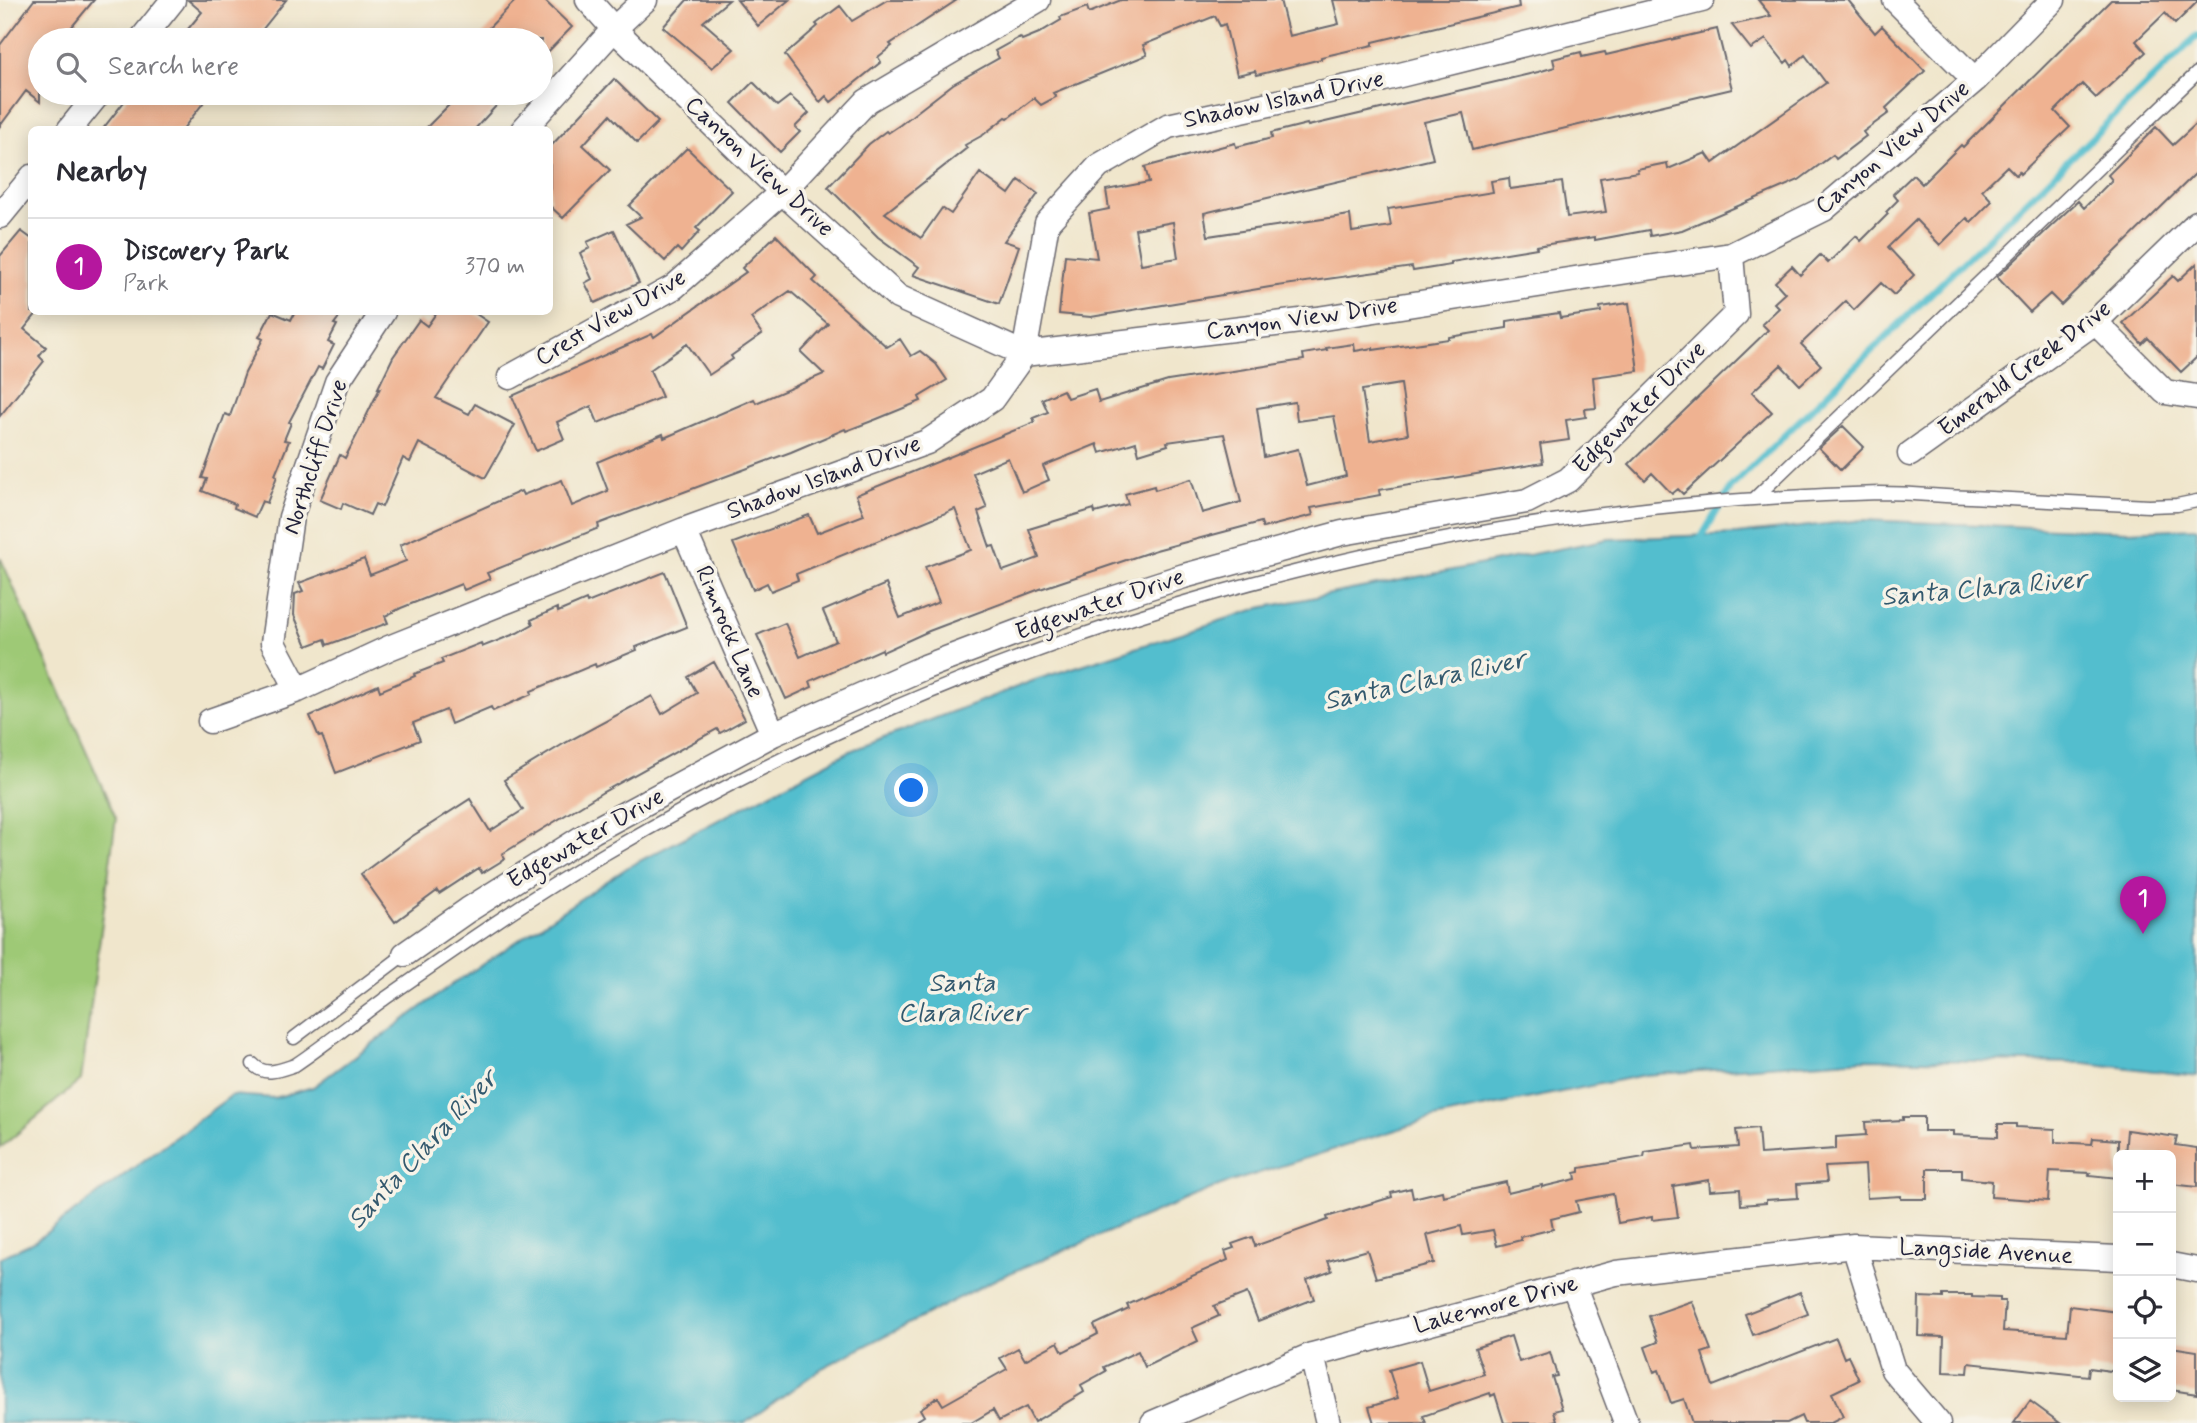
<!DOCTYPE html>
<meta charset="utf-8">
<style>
:root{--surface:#fff;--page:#f7f7f7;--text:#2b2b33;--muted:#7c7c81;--line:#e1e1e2;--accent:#b5179e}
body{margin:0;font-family:Mynerve,sans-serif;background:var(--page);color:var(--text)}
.controls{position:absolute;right:21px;bottom:21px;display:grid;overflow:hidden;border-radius:10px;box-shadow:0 4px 18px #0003}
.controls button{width:63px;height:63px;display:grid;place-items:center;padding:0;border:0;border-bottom:2px solid var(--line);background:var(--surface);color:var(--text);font:35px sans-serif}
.you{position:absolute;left:912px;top:791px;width:24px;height:24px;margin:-18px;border:5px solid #fff;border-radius:50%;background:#1a73e8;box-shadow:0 0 0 10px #1a73e833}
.badge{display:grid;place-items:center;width:46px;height:46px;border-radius:50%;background:var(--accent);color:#fff;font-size:23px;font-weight:700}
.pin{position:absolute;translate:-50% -58px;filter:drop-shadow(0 2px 4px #0008)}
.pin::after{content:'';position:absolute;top:37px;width:24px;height:21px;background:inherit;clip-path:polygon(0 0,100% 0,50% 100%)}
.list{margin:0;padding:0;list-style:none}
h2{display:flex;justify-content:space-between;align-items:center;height:91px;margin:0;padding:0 28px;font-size:30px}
h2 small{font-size:23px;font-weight:400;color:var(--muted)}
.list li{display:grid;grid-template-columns:46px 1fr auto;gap:21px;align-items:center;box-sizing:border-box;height:98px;padding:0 28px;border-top:2px solid var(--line)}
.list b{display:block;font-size:26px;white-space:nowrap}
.list p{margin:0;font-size:23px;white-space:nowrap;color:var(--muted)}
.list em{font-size:23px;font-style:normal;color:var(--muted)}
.icon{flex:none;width:38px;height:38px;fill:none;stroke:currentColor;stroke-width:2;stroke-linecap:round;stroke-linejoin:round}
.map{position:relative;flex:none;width:2197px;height:1423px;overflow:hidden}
.search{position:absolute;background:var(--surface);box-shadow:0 4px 18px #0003;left:28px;top:28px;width:525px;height:77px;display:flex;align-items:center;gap:18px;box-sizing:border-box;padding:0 24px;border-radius:38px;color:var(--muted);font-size:26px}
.panel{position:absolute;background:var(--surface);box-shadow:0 4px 18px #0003;left:28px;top:126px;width:525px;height:189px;border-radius:10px}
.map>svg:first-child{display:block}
.green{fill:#9ec976;stroke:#607658;stroke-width:2}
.water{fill:#53bece;stroke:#3a7084;stroke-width:2}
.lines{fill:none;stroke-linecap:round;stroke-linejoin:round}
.stream{stroke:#53bece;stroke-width:7}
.building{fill:#efb291;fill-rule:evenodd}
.lane-casing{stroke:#6a676e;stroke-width:15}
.street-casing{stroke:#6a676e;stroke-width:27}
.lane{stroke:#fff;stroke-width:12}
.street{stroke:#fff;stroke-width:24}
.labels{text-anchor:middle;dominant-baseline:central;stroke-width:7;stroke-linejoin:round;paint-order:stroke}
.street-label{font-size:24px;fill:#22223b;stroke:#f7f3e8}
.water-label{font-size:26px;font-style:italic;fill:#33596e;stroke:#f7f3e8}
</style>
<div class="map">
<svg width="2197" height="1423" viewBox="0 0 2197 1423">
<rect width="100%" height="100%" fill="#f7f3e8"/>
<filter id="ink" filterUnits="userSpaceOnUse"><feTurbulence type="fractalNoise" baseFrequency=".0143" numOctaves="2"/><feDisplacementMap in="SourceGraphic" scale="14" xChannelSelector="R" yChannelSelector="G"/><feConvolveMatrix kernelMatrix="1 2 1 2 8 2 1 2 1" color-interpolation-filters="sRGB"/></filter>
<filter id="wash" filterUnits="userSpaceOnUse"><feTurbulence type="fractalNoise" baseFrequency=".00686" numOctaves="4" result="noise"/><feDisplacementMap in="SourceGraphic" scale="28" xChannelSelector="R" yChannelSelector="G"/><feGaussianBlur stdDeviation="1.57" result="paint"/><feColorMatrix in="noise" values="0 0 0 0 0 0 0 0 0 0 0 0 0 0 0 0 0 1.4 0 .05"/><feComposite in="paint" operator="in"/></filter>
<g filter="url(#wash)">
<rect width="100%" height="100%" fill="#f0e6cc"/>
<path class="green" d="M 0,557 L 116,818 L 81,1080 L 0,1148 Z"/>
<path class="water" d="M 1863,520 L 2127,531 L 2197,528 L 2197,1076 L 2085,1063 L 1866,1059 L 1644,1075 L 1434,1118 L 1221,1185 L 998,1278 L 822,1368 L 745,1423 L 0,1423 L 0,1258 L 35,1241 L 232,1095 L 274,1098 L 313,1087 L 453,984 L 628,867 L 850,751 L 1035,680 L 1260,608 L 1609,539 L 1737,534 Z"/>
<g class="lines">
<path class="stream" d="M 1698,543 L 1732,486 L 2197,36"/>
</g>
<g id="blocks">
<path class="building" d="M 34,0 L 94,0 L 61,40 L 40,40 L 40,102 L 26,91 L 0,126 L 0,45 Z
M 188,0 L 286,0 L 254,40 L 179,40 L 202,12 Z
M 516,0 L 544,0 L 572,27 L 541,59 L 541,40 L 477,40 Z
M 687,0 L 729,0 L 703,22 L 734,49 L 712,68 L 663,27 Z
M 737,0 L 789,0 L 758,26 Z
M 887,0 L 957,0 L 890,44 L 892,46 L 878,57 L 881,62 L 831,102 L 826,96 L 820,102 L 785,55 L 818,26 L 816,24 L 840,6 L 852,21 Z
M 1121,0 L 1280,0 L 1289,36 L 1339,24 L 1333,0 L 1518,0 L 1519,7 L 1373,42 L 1373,45 L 1321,57 L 1321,59 L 1257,75 L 1255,71 L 1237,75 L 1225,24 L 1220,26 L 1215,16 L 1143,45 L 1147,55 L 1053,93 L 1056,97 L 1041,105 L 1034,98 L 1008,118 L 1006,117 L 983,135 L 965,145 L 967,148 L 885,213 L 921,238 L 942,208 L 951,214 L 980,173 L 1009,194 L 1019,180 L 1038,194 L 1004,241 L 1019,246 L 999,304 L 913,275 L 919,267 L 878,237 L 828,187 L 869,144 L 886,131 L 888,133 L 900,125 L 953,84 L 999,58 L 995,51 L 1020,37 L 1022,40 L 1039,33 L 1061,20 L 1060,17 L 1087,7 L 1089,13 Z
M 1758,0 L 1848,0 L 1875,33 L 1882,26 L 1925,71 L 1886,108 L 1889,113 L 1863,132 L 1866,136 L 1836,159 L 1833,155 L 1799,180 L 1682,230 L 1650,236 L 1649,230 L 1595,240 L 1595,237 L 1536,246 L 1537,248 L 1451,262 L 1451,265 L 1413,271 L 1412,267 L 1270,287 L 1091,317 L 1059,314 L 1065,255 L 1097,258 L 1089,213 L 1109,209 L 1106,190 L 1149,182 L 1145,167 L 1235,143 L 1236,147 L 1272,138 L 1271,133 L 1307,124 L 1308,126 L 1538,72 L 1555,67 L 1553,59 L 1581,52 L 1582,57 L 1605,52 L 1606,55 L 1717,29 L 1732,89 L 1472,150 L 1463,113 L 1424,122 L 1433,159 L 1204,213 L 1208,236 L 1350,215 L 1352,232 L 1391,226 L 1388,209 L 1493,192 L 1491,181 L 1509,178 L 1510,189 L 1562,182 L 1567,217 L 1606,212 L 1600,178 L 1638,172 L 1637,169 L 1667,163 L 1668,169 L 1706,153 L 1713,163 L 1826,83 L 1805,55 L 1792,66 L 1788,60 L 1785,63 L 1766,39 L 1751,49 L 1732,25 L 1771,16 ZM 1173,222 L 1178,258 L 1141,264 L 1135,229 Z
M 2111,0 L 2197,0 L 2197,2 L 2175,24 L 2165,13 L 2136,41 L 2146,52 L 2096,98 L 2082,84 L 2055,111 L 2070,127 L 2020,174 L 2019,172 L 2016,175 L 2007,166 L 1982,190 L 1992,201 L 1971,222 L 1967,218 L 1940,245 L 1916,220 L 1888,247 L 1914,275 L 1894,295 L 1881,283 L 1854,310 L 1846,301 L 1801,344 L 1821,365 L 1800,385 L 1781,365 L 1752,392 L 1772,412 L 1683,494 L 1678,489 L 1672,494 L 1652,473 L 1645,480 L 1629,464 L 1768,330 L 1762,324 L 1779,308 L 1774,303 L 1785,293 L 1775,282 L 1792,266 L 1800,275 L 1820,255 L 1828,263 L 1856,236 L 1861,241 L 1888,214 L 1886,212 L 1898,200 L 1893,194 L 1913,175 L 1922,184 L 1961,145 L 1963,147 Z
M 614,79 L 658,122 L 637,143 L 610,115 L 583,145 L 610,170 L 563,218 L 550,206 L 550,147 Z
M 753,82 L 777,106 L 790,96 L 809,113 L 795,127 L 800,132 L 780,152 L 732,103 Z
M 131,93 L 192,93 L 204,102 L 182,130 L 102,130 Z
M 441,93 L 508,93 L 474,130 L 424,130 L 451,103 Z
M 2197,123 L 2197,172 L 2061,305 L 2050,294 L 2030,312 L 1997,277 L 2078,201 L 2084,208 L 2112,180 L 2108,175 L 2156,127 L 2173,145 Z
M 687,148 L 732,191 L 696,228 L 700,231 L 681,252 L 677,248 L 665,261 L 626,224 L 641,217 L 629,206 Z
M 614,230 L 639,283 L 595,303 L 585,283 L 592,279 L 580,253 L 590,248 L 587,242 Z
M 21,231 L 32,239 L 32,312 L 38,312 L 24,329 L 46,347 L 39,356 L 44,361 L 0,416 L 0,256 Z
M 776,235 L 817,277 L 813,281 L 887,347 L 900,339 L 911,356 L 920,351 L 936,364 L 947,380 L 919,397 L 921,401 L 877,419 L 846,431 L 845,429 L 791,452 L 598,524 L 599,528 L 487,573 L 490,579 L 464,590 L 461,584 L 401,608 L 385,616 L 388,623 L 327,645 L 325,639 L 307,646 L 294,615 L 295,594 L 303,591 L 299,583 L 364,559 L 370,575 L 406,561 L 400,545 L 521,491 L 523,495 L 562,480 L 572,506 L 608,491 L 597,462 L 663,434 L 664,438 L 754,399 L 756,403 L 824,374 L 801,352 L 828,324 L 790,291 L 751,318 L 762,334 L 731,356 L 733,359 L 709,375 L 687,344 L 650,370 L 662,397 L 598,423 L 591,406 L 557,422 L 564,439 L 536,451 L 512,396 L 652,334 L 654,337 L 746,272 L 742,268 Z
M 2197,263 L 2197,357 L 2181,372 L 2148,338 L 2142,344 L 2123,323 L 2173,276 L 2178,281 Z
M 1629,303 L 1638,371 L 1593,377 L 1596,408 L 1585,409 L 1586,417 L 1566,420 L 1569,440 L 1540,444 L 1543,463 L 1379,490 L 1380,495 L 1311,508 L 1313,515 L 1263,528 L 1261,522 L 1156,550 L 1040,589 L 929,631 L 883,652 L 882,649 L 810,681 L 812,687 L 786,699 L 757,635 L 785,623 L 800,657 L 836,641 L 823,611 L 886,584 L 900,618 L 939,602 L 925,567 L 971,550 L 955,509 L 796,574 L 798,580 L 771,591 L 767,583 L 753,590 L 733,543 L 809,515 L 817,533 L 864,515 L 856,495 L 1035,422 L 1033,418 L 1048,412 L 1042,399 L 1063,390 L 1067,398 L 1095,389 L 1099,402 L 1168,381 L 1304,360 L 1303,354 L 1327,350 L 1326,348 L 1354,344 L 1355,351 L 1373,348 L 1373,350 L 1449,339 L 1449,337 L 1507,328 L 1507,321 L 1559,313 L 1560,318 L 1601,312 L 1600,307 ZM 1401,384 L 1408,434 L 1370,441 L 1362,390 ZM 1295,402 L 1297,421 L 1334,416 L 1346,476 L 1307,486 L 1298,449 L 1264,457 L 1257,408 ZM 1224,434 L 1241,502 L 1202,513 L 1191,479 L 1155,490 L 1154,486 L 1125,494 L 1128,504 L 1095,513 L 1094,509 L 1029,529 L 1039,558 L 1003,571 L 994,546 L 990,547 L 978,512 L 987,508 L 973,473 L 1008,458 L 1022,492 L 1049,480 L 1043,466 L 1097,444 L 1100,453 L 1136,442 L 1139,454 L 1168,445 L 1167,442 Z
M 272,312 L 291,320 L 295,312 L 343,312 L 334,324 L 337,325 L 328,342 L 334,345 L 322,369 L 318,367 L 289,422 L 291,423 L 284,440 L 289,441 L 275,475 L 277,476 L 267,503 L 262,501 L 255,517 L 234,508 L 235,504 L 202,491 L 207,479 L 202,478 L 225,414 L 230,416 L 245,373 L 263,339 L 259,337 Z
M 437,312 L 473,312 L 488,322 L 436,398 L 469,414 L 475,404 L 515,425 L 485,478 L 419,443 L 410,462 L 403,458 L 382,507 L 375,504 L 370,515 L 343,503 L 341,509 L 320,500 L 340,455 L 345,458 L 358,433 L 380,388 L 378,388 L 393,357 L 419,320 L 427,326 Z
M 1843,426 L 1864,447 L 1841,470 L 1819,448 Z
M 665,572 L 687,627 L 636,647 L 637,650 L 596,667 L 595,664 L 531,691 L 532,694 L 493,711 L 491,707 L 451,724 L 446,710 L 413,723 L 420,740 L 336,773 L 322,736 L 319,737 L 310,716 L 378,685 L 380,691 L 415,676 L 414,674 L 443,663 L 441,659 L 481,643 L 482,647 L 517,633 L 533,624 L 531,620 L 557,608 L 558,612 L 586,600 L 587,603 Z
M 714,662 L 745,719 L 720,733 L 717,729 L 603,792 L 502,854 L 505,859 L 482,873 L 479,868 L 439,894 L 437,891 L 395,922 L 361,874 L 411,837 L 470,799 L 490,831 L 523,810 L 504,780 L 565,743 L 652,696 L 662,714 L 697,693 L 688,677 Z
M 1903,1117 L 1924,1117 L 1924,1131 L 1953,1131 L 1953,1135 L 1998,1137 L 1998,1124 L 2016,1124 L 2016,1127 L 2055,1129 L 2055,1142 L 2092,1144 L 2093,1138 L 2118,1140 L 2118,1178 L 2089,1175 L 2090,1173 L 2050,1171 L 2048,1201 L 1991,1197 L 1992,1181 L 1962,1178 L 1962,1169 L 1927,1169 L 1927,1199 L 1901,1199 L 1901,1196 L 1867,1198 L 1865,1165 L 1825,1167 L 1827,1182 L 1797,1184 L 1798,1198 L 1766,1200 L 1766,1203 L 1741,1205 L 1740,1189 L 1710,1191 L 1709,1180 L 1673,1186 L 1678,1217 L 1652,1220 L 1652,1217 L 1618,1223 L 1613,1194 L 1576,1201 L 1579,1212 L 1551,1219 L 1553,1229 L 1520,1237 L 1521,1240 L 1497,1246 L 1493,1230 L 1463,1235 L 1461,1226 L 1427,1235 L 1434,1263 L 1376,1278 L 1367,1250 L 1328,1261 L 1332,1271 L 1307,1280 L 1314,1299 L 1258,1321 L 1247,1293 L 1214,1306 L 1219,1316 L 1192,1328 L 1198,1341 L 1145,1367 L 1138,1351 L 1104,1367 L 1106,1371 L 1081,1385 L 1084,1392 L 1034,1422 L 1026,1407 L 999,1421 L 993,1410 L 971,1423 L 913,1423 L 924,1416 L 920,1409 L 938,1397 L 943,1405 L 1007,1369 L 1000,1358 L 1018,1348 L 1025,1360 L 1058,1342 L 1063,1352 L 1098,1334 L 1094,1325 L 1129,1309 L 1127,1305 L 1228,1260 L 1225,1251 L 1234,1248 L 1232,1244 L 1252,1237 L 1255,1246 L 1328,1220 L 1327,1217 L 1392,1197 L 1391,1193 L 1411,1188 L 1413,1198 L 1442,1191 L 1443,1196 L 1506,1182 L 1508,1193 L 1542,1185 L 1542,1187 L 1576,1179 L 1575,1173 L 1580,1172 L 1580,1168 L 1644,1157 L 1645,1152 L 1694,1145 L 1695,1150 L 1738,1147 L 1736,1130 L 1758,1128 L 1760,1154 L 1836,1149 L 1836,1137 L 1866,1135 L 1865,1122 L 1903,1120 Z
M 2127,1130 L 2177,1137 L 2175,1145 L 2197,1148 L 2197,1187 L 2171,1184 L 2171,1155 L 2125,1155 Z
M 1800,1292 L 1808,1314 L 1753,1335 L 1745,1314 Z
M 1943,1295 L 1972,1295 L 1972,1297 L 2000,1298 L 2000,1301 L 2005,1301 L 2003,1331 L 2067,1335 L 2070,1306 L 2118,1312 L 2118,1372 L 2089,1368 L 2088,1376 L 1969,1363 L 1968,1373 L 1943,1372 L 1944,1337 L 1918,1336 L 1919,1297 L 1943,1298 Z
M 1692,1301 L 1711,1350 L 1702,1353 L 1713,1386 L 1836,1338 L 1844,1358 L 1848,1356 L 1859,1380 L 1832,1393 L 1843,1417 L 1831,1423 L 1804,1423 L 1801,1416 L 1787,1423 L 1692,1423 L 1684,1399 L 1671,1403 L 1659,1370 L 1654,1372 L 1645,1347 L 1658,1342 L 1649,1316 Z
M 1511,1336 L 1519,1362 L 1550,1352 L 1557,1376 L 1552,1377 L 1562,1409 L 1554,1411 L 1557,1420 L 1546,1423 L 1504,1423 L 1495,1394 L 1491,1396 L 1490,1393 L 1423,1416 L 1426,1423 L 1374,1423 L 1369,1407 L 1398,1398 L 1389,1370 L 1420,1361 L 1429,1391 L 1484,1374 L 1475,1348 Z
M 2171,1347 L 2197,1351 L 2197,1394 L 2171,1390 Z
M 2030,1401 L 2060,1423 L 2014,1423 Z"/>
</g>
</g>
<g filter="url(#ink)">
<use href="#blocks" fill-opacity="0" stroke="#6a676e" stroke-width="2"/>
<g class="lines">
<defs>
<path id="lane" d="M 1754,499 L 2197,73
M 294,1038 L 405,954
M 253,1064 C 264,1077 280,1070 295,1065 C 325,1045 353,1022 383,1000 C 456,949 530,897 608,852 C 996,625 1431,504 1880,493 C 1910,493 1940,496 1970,497 C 2030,500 2089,503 2149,506 L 2177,505 L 2197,501"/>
<path id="street" d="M 588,0 L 614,29 L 782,192 L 898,297 L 1024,354 L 1317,319 L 1731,255 L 1824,209 L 1975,80 L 2053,0
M 1895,0 L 1975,80
M 141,40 L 173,0
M 69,130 L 99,93
M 523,130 L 614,29 L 645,0
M 0,216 L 32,177
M 2095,322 L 2165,392 L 2197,397
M 510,377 L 674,287 L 782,192 L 867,101 L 1038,0
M 1910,454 L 2095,322 L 2197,223
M 684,530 L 773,734
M 298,690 L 273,643 L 291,517 L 337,382 L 383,312
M 210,721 L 298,690 L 389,648 L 684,530 L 927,442 L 992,399 L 1024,354 L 1047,223 L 1099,166 L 1168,126 L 1384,79 L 1702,0
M 405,954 L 468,910 L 593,831 L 773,734 L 925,667 L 1065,614 L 1184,576 L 1342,533 L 1527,501 L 1568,480 L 1736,314 L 1731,255
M 1854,1246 L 1893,1370 L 1938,1423
M 2171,1265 L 2197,1270
M 1573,1284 L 1626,1423
M 1312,1355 L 1328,1423
M 1153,1423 L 1312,1355 L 1616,1273 L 1854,1246 L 2118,1258"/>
</defs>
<use href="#lane" class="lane-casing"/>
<use href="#street" class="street-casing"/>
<use href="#lane" class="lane"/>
<use href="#street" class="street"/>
</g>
</g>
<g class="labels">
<g class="street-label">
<text transform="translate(1284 100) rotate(-12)">Shadow Island Drive</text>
<text transform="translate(1893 148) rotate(-40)">Canyon View Drive</text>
<text transform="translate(759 167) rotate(43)">Canyon View Drive</text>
<text transform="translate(611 318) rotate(-30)">Crest View Drive</text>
<text transform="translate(1302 319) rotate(-8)">Canyon View Drive</text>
<text transform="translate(2025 369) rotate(-37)">Emerald Creek Drive</text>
<text transform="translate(1640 408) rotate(-45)">Edgewater Drive</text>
<text transform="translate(316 457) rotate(-72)">Northcliff Drive</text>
<text transform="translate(824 478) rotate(-20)">Shadow Island Drive</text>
<text transform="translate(1100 605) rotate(-19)">Edgewater Drive</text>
<text transform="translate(729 632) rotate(67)">Rimrock Lane</text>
<text transform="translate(586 839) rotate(-30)">Edgewater Drive</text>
<text transform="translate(1986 1252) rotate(3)">Langside Avenue</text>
<text transform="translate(1496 1305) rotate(-15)">Lakemore Drive</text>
</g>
<g class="water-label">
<text transform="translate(1984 589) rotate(-5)">Santa Clara River</text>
<text transform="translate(1425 681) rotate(-12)">Santa Clara River</text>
<text x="962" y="984">Santa<tspan x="962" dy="30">Clara River</tspan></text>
<text transform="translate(423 1150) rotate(-47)">Santa Clara River</text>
</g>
</g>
</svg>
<div class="controls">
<button>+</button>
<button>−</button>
<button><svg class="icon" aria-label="locate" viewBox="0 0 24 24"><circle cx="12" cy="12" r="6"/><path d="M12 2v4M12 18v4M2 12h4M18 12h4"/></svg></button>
<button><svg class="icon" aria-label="layers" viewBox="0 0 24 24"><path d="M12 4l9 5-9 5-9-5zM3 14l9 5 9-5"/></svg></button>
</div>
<div class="you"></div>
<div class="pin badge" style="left:2143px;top:934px">1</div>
<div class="search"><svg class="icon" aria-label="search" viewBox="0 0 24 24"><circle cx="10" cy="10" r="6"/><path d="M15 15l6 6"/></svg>Search here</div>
<section class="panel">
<h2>Nearby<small></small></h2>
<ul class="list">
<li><span class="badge">1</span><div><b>Discovery Park</b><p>Park</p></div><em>370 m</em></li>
</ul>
</section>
</div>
